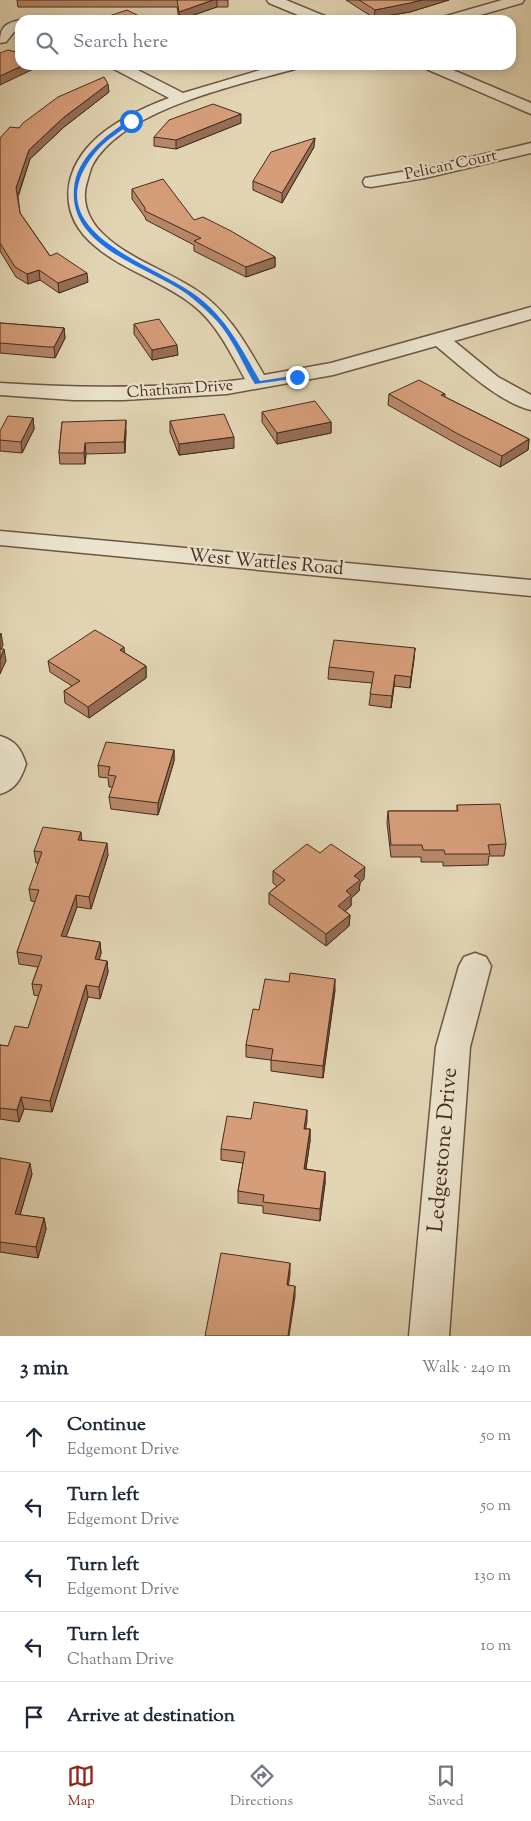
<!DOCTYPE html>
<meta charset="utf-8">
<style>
:root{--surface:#fff;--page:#f2f2f3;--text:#1f2937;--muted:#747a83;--line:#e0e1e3;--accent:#8f2418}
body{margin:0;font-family:"Sorts Mill Goudy",serif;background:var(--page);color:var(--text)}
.stop{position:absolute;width:15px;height:15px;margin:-11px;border:4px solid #1a73e8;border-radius:50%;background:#fff}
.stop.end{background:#1a73e8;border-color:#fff;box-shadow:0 1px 5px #0008}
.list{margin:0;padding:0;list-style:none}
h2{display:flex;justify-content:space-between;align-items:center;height:65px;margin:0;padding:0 20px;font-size:21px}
h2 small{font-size:16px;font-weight:400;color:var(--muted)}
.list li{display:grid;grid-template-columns:32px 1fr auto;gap:15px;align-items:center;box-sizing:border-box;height:70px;padding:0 20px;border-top:1px solid var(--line)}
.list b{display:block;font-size:19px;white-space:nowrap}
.list p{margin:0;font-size:16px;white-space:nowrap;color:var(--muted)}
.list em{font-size:16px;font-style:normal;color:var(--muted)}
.icon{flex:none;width:28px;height:28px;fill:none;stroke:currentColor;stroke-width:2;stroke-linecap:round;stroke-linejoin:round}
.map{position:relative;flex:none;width:531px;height:1336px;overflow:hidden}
.search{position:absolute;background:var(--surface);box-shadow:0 2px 8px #0003;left:15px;right:15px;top:15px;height:55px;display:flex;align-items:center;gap:12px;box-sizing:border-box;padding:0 18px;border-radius:15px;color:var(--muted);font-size:19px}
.sheet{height:415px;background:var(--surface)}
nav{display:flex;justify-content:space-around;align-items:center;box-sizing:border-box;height:70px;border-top:1px solid var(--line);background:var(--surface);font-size:14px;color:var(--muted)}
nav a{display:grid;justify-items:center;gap:2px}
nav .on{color:var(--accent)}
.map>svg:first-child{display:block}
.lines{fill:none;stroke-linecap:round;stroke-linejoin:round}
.minor-casing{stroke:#6c5643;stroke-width:3}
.minor{fill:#ece4ce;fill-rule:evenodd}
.wall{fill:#b78768;stroke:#452b1d}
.shaded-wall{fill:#956e55;stroke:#452b1d}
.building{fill:#d59d79;stroke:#452b1d}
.route{fill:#1a73e8}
.labels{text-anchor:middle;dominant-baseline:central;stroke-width:4.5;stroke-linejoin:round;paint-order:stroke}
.far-street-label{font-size:16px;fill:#452b1d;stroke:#ece4ce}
.street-label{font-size:19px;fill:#452b1d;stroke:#ece4ce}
.near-street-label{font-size:22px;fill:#452b1d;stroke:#ece4ce}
</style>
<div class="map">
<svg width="531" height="1336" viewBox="0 0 531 1336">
<rect width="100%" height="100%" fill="#e2d5b4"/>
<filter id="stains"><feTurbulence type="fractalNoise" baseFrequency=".004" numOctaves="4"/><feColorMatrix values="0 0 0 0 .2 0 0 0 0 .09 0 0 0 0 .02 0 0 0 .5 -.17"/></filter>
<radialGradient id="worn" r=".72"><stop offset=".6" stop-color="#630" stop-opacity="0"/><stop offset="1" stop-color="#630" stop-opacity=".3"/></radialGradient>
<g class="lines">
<defs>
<path id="minor" d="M 267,0 L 286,0 L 327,17 L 329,20 L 310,20 L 269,3 Z
M 502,0 L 524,0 L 522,3 L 463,20 L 441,20 L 443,17 Z
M 21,20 L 20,29 L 14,32 L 6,42 L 0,43 C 0,27 5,23 21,20 Z
M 110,65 L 128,65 L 183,93 L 277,65 L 301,65 L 299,68 C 241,84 125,108 93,164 C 90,169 89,176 87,182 C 81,201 88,219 102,233 C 127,258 163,269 193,288 C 226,308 245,342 264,375 L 331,363 L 531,307 L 531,319 L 454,341 L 498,377 L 531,395 L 531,410 C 498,402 462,367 436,346 L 333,375 L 227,394 L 123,400 L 73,400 L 0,395 L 0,383 C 60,387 116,388 176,385 C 199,383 222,383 245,379 C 230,352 217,324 193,305 C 163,281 124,271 95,246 C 56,214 62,168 99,136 C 119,119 145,107 169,98 L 112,68 Z
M 422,65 L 441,65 L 531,103 L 531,114 L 424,68 Z
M 531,143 L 531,153 L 425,178 L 371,187 L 365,186 L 363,182 L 365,178 L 425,168 Z
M 0,531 L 531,580 L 531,596 L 0,545 Z
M 0,736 C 16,741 21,749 26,764 C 21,779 16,789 0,794 Z
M 475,953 L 486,957 L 491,966 L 470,1047 L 449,1336 L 409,1336 L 436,1047 L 459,966 L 464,957 Z"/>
</defs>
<use href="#minor" class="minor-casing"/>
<use href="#minor" class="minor"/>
</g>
<path class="wall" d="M 17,0 L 228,0 L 228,7 L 217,7 L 179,20 L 177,7 L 18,7 Z
M 346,0 L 449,0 L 410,12 L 374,18 Z
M 109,92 L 64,127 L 30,159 L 18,197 L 20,213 L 50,256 L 88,282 L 59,293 L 40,280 L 28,284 L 16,277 L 0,251 L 0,138 L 19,128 Z
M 241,123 L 176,149 L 154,146 L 154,137 Z
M 314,147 L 282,203 L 253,190 L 253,181 Z
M 132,189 L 194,220 L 275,257 L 275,267 L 246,277 L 194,251 L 194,245 L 146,220 L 145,217 L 132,199 Z
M 0,323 L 64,328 L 65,338 L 55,358 L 0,353 Z
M 134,324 L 178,355 L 152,360 L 134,334 Z
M 389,394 L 445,394 L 445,397 L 529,439 L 528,450 L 500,467 L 457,444 L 388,405 Z
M 262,412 L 331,422 L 331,433 L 277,444 L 262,422 Z
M 33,418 L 34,429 L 22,453 L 0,451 L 0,431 Z
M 170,421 L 234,448 L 179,455 L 170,432 Z
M 62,422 L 126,431 L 125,453 L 86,454 L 85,464 L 60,464 L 59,453 Z
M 415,648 L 410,688 L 394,686 L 391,708 L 369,705 L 372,683 L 328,679 L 329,667 Z
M 125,653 L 146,666 L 146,678 L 89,718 L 65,703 L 64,691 L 72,686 L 50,672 L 48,661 Z
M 174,750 L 174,761 L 158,815 L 111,809 L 109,797 L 113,787 L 109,787 L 108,778 L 99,777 L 98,765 Z
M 457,805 L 506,844 L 504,856 L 489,856 L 488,865 L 443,866 L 443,862 L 421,862 L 421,857 L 391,857 L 387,823 L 388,811 L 457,811 Z
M 82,840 L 108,855 L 91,909 L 77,907 L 66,937 L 100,942 L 101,953 L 99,960 L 107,961 L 108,972 L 100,999 L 88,997 L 52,1112 L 24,1109 L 19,1122 L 0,1119 L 0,1045 L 8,1046 L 28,1028 L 39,996 L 34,995 L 32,984 L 38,967 L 19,964 L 17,952 L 35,902 L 31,901 L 29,889 L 39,863 L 36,863 L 34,851 Z
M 320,853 L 364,879 L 360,883 L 359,891 L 351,898 L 351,906 L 345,911 L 350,915 L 349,926 L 326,946 L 269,904 L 269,893 L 277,886 L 273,883 L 273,871 Z
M 335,990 L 323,1078 L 271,1071 L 271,1060 L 246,1057 L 246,1045 L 259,1010 Z
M 307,1110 L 305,1129 L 310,1129 L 310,1141 L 306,1169 L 325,1172 L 325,1183 L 320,1221 L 263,1213 L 263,1206 L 238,1203 L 238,1191 L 243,1163 L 221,1160 L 221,1149 L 251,1119 Z
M 0,1158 L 32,1174 L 20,1215 L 44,1218 L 46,1229 L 38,1258 L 0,1252 Z"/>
<path class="shaded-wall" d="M 213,0 L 217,0 L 217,7 L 179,20 L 179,12 Z
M 422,0 L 449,0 L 410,12 L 374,18 L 375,10 Z
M 24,65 L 40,65 L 40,66 L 0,85 L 0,76 Z
M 108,84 L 109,92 L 64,127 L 30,159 L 17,198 L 16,188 L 29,150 L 63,118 Z
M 241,114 L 241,123 L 176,149 L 176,140 Z
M 315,138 L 314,147 L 282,203 L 282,193 Z
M 275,257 L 275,267 L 246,277 L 246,267 Z
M 39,270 L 40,280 L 28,284 L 27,274 Z
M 87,273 L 88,282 L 59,293 L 58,283 Z
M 64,328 L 65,338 L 55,358 L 54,347 Z
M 177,345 L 178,355 L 152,360 L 152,350 Z
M 33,418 L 34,429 L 22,453 L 21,442 Z
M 126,420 L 126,431 L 125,453 L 124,442 Z
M 331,422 L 331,433 L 277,444 L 277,433 Z
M 234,437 L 234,448 L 179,455 L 179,444 Z
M 529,439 L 528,450 L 500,467 L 502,456 Z
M 85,443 L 86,454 L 85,464 L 84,453 Z
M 1,633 L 3,645 L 0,652 L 0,637 Z
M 124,647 L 125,659 L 120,650 Z
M 415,648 L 414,660 L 410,688 L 411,677 Z
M 4,649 L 6,661 L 0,674 L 0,659 Z
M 146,666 L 146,678 L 89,718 L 88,707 Z
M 395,675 L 394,686 L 391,708 L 392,696 Z
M 174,750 L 174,761 L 158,815 L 158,803 Z
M 81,832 L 82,843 L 78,840 Z
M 107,843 L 108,855 L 91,909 L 89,897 Z
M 365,867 L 364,879 L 360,883 L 359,891 L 351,898 L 351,906 L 338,917 L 338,906 L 354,876 Z
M 76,895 L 77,907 L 62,948 L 61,936 Z
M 350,915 L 349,926 L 326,946 L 326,934 Z
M 100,942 L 101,953 L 96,971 L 95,959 Z
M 107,961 L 108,972 L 100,999 L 99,987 Z
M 335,979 L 335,990 L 323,1078 L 323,1066 Z
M 86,985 L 88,997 L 52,1112 L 50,1101 Z
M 21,1097 L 24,1109 L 19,1122 L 17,1110 Z
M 307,1110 L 307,1121 L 304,1140 L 304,1129 Z
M 310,1129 L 310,1141 L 304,1180 L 304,1169 Z
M 30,1163 L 32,1174 L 17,1225 L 15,1214 Z
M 325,1172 L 325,1183 L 320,1221 L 320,1209 Z
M 44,1218 L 46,1229 L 38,1258 L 36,1247 Z
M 290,1263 L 290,1274 L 287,1296 L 287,1285 Z
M 295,1286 L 295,1297 L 289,1336 L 288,1336 Z"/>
<path class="building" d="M 177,0 L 213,0 L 179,12 Z
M 359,0 L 422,0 L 410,3 L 375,10 Z
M 127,10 L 147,20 L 100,19 Z
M 8,50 L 20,53 L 20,65 L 24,65 L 0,76 L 0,53 Z
M 104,77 L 108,84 L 63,118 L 29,150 L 16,188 L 20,213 L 50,256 L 57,253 L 87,273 L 58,283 L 39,270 L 27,274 L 15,267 L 0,243 L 0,138 L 10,127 L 19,128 L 23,123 L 58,97 Z
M 213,104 L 241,114 L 176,140 L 154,137 L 169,120 Z
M 315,138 L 282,193 L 253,181 L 271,152 Z
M 163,179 L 194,220 L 203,217 L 231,231 L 275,257 L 246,267 L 194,241 L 201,238 L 145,211 L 145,208 L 132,189 Z
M 159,319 L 177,345 L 152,350 L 134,324 Z
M 0,323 L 64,328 L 54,347 L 48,347 L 0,343 Z
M 419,380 L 445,394 L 441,395 L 529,439 L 502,456 L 458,434 L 389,394 Z
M 315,401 L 331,422 L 277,433 L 262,412 Z
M 224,414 L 234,437 L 179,444 L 170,421 Z
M 8,416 L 33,418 L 21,442 L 0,440 L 0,431 Z
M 126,420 L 124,442 L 85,443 L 84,453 L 59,453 L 62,422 Z
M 95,630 L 124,647 L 120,650 L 146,666 L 88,707 L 64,691 L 80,681 L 48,661 Z
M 334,640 L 415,648 L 411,677 L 395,675 L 392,696 L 370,694 L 374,672 L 329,667 Z
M 0,649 L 4,649 L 0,659 Z
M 106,742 L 174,750 L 158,803 L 109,797 L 116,776 L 108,775 L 110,767 L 98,765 Z
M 500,804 L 506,844 L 488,845 L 490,854 L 445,854 L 444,850 L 423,850 L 422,845 L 391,845 L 388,811 L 458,811 L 457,805 Z
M 43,827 L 81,832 L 78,840 L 107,843 L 89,897 L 76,895 L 61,936 L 100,942 L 95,959 L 107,961 L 99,987 L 86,985 L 50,1101 L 21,1097 L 17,1110 L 0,1108 L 0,1045 L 8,1046 L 15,1026 L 28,1028 L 42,985 L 32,984 L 42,956 L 17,952 L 39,890 L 29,889 L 42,852 L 34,851 Z
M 307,844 L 320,853 L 331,844 L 365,867 L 354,876 L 360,880 L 346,891 L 351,895 L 338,906 L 350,915 L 326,934 L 269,893 L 285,880 L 273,871 Z
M 290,973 L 335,979 L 323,1066 L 271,1060 L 273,1049 L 246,1045 L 253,1009 L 259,1010 L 265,979 L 289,982 Z
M 254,1102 L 307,1110 L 304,1129 L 310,1129 L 304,1169 L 325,1172 L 320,1209 L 263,1202 L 264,1195 L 238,1191 L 245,1152 L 221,1149 L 227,1116 L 251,1119 Z
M 0,1158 L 30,1163 L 15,1214 L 44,1218 L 36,1247 L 0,1242 Z
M 221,1253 L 290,1263 L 287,1285 L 295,1286 L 288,1336 L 205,1336 Z"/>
<path class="route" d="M 129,120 L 133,121 C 121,132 106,139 95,153 C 34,229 144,260 191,292 C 225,315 240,346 260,381 L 297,375 L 299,375 L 299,378 L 255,384 C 241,361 231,333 210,314 C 203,307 195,300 187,294 C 149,267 69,248 74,189 C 76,158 105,136 129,120 Z"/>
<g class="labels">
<g class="far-street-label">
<text transform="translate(451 166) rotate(-12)">Pelican Court</text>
<text transform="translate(180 390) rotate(-4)">Chatham Drive</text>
</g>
<g class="street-label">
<text transform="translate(266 563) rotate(5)">West Wattles Road</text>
</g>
<g class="near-street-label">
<text transform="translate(444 1150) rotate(-85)">Ledgestone Drive</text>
</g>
</g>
<rect width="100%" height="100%" filter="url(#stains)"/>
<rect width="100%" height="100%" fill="url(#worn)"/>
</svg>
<div class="stop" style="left:131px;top:121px"></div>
<div class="stop end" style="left:297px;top:377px"></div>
<div class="search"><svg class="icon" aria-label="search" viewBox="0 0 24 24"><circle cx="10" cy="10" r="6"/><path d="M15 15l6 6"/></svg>Search here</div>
</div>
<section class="sheet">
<h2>3 min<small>Walk · 240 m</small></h2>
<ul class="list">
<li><svg class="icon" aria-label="ahead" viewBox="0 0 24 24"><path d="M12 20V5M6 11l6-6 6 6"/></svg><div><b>Continue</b><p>Edgemont Drive</p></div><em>50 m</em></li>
<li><svg class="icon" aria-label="left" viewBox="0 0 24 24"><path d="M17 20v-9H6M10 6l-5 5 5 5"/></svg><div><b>Turn left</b><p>Edgemont Drive</p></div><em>50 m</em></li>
<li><svg class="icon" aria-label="left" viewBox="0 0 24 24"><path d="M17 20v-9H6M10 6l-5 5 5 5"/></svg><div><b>Turn left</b><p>Edgemont Drive</p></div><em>130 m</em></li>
<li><svg class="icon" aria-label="left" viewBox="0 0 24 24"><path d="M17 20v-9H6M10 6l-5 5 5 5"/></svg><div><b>Turn left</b><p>Chatham Drive</p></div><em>10 m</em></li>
<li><svg class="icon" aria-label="arrive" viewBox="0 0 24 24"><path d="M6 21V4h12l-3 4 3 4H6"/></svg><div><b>Arrive at destination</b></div></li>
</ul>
</section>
<nav>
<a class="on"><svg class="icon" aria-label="map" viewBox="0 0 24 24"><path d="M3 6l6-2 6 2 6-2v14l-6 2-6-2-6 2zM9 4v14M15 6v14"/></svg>Map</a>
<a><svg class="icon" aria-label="directions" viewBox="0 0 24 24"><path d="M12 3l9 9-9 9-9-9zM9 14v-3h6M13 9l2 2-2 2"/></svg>Directions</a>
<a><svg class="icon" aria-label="saved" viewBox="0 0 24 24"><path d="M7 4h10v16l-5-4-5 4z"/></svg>Saved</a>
</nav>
